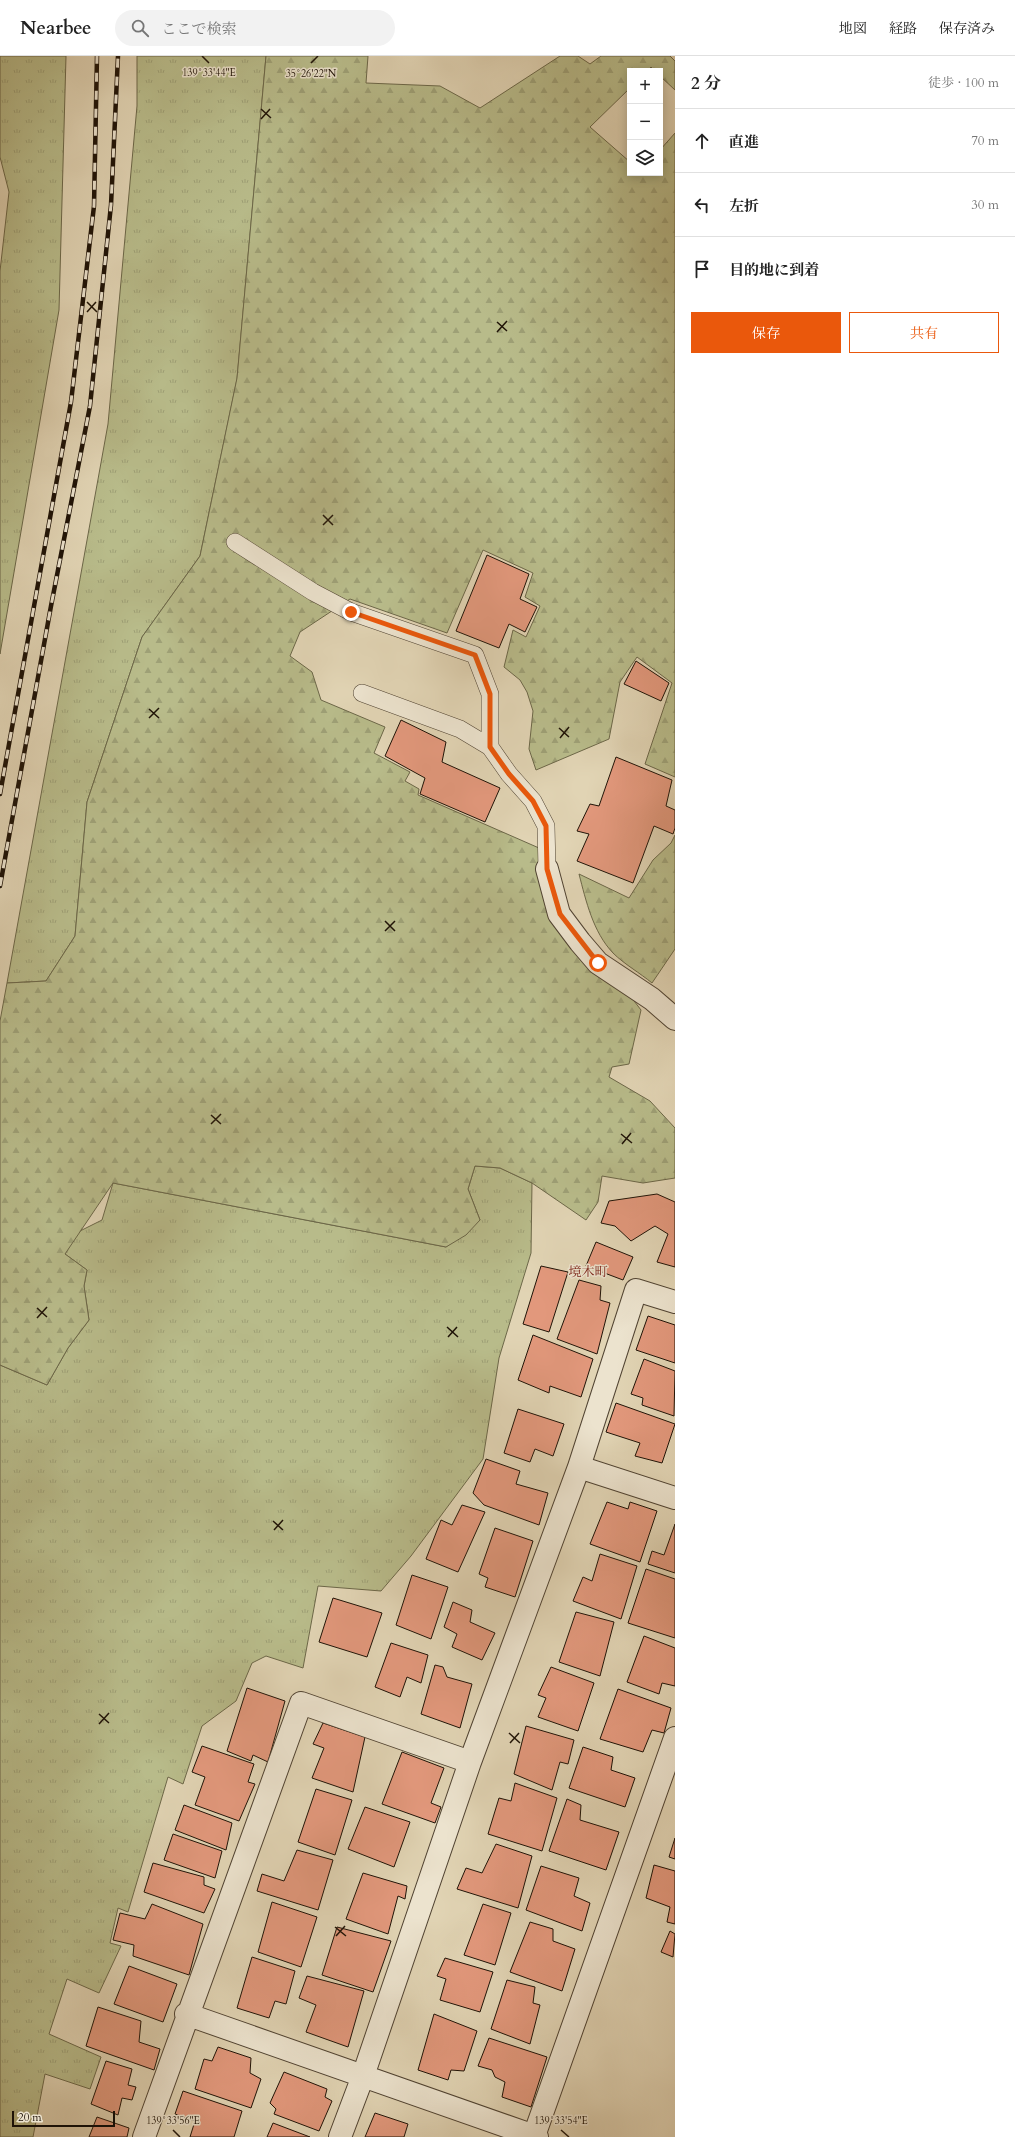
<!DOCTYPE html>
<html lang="ja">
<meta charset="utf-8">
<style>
:root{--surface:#fff;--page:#f2f2f2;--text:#222;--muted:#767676;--line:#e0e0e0;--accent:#ea580c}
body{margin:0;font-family:Cardo,"Noto Serif JP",serif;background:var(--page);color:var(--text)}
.controls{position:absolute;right:12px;top:12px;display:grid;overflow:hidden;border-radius:0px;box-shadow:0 2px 10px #0003}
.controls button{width:36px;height:36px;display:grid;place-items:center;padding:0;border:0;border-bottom:1px solid var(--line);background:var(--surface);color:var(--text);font:20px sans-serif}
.scale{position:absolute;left:12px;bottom:10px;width:103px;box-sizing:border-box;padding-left:4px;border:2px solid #1f1307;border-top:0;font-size:11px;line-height:14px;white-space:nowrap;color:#1f1307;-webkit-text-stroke:3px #ece3ce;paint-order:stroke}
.stop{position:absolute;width:12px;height:12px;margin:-9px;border:3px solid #ea580c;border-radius:50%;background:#fff}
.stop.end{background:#ea580c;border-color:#fff;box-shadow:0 1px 4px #0008}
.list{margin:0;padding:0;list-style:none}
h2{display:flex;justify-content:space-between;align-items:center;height:52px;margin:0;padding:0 16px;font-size:17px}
h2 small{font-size:13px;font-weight:400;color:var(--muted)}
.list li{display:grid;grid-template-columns:26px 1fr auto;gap:12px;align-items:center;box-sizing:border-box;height:64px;padding:0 16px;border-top:1px solid var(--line)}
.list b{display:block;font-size:15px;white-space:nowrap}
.list em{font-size:13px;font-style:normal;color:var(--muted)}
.actions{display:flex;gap:8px;padding:12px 16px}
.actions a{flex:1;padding:9px 0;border:1px solid var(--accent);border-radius:0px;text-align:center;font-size:14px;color:var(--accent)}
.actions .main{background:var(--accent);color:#fff}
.icon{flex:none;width:22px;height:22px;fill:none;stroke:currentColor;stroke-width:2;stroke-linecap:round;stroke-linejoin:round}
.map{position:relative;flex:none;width:675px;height:2081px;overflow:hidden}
header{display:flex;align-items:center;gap:24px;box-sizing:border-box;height:56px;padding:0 20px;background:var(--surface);border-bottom:1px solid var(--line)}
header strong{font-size:19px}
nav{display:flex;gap:22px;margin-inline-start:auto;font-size:14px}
.search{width:280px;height:36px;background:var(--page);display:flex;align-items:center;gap:10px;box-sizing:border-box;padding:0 14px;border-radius:22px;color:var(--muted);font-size:15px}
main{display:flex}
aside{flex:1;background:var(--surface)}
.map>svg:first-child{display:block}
.grass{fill:url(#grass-tufts);stroke:#6c6748}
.forest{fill:url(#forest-firs);stroke:#6c6748}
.building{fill:#e2987c;stroke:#1f1307}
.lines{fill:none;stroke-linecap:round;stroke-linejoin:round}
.lane-casing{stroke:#504332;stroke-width:18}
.street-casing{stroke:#504332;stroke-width:24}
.lane{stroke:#ece3ce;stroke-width:17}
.street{stroke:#ece3ce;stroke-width:22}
.rail-casing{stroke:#1f1307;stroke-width:4.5}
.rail{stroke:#ece3ce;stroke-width:3;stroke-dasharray:9;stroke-linecap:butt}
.route{stroke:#ea580c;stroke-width:5}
.ticks{fill:none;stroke:#1f1307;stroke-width:1.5}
.labels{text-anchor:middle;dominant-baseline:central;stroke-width:3;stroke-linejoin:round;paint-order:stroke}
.neighbourhood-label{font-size:13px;fill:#7a1f14;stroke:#ece3ce}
.ticks-label{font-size:10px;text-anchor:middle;fill:#1f1307;stroke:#ece3ce;stroke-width:3;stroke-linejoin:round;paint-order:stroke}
</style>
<header>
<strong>Nearbee</strong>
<div class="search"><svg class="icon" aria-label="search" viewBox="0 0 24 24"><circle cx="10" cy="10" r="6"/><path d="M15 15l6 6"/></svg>ここで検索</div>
<nav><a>地図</a><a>経路</a><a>保存済み</a></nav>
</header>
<main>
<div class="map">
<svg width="675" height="2081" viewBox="0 0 675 2081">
<defs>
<pattern id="grass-tufts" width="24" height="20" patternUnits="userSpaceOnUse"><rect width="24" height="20" fill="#b8bb8a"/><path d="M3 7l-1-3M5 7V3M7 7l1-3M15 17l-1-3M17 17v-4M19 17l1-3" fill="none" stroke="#9ea076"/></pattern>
<pattern id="forest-firs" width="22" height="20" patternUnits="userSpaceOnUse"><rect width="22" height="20" fill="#b8bb8a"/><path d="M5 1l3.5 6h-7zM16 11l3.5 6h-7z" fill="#9ea076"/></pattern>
</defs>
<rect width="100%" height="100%" fill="#e1d4b4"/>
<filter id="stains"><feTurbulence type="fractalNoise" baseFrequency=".005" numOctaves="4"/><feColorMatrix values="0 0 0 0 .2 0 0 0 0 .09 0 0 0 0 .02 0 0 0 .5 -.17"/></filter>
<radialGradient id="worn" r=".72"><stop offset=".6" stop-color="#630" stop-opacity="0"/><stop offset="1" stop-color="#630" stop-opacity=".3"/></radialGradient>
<path class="grass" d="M 0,0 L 66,0 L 59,254 L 0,598 L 0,215 L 9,136 L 0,101 Z
M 137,0 L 266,0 L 237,323 L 200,500 L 142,581 L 87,746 L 75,880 L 46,925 L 7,927 L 108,368 L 137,50 Z
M 475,1110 L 500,1112 L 532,1127 L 531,1197 L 499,1302 L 483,1403 L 411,1500 L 381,1535 L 318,1530 L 303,1612 L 266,1600 L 252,1607 L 236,1645 L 202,1670 L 183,1728 L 168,1721 L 128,1856 L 118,1852 L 110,1887 L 121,1890 L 99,1937 L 67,1923 L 49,1978 L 101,2001 L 90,2033 L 45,2018 L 33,2081 L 0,2081 L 0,1309 L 47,1329 L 68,1292 L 89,1264 L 84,1230 L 87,1214 L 65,1198 L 78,1176 L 102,1164 L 113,1127 L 446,1191 L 480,1164 L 468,1133 Z"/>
<path class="forest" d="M 266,0 L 368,0 L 366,27 L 440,30 L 480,52 L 560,0 L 578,0 L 590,8 L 601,0 L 670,0 L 675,5 L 675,34 L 660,20 L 660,15 L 655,15 L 651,11 L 647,15 L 630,15 L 630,32 L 590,71 L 630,106 L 630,117 L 660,117 L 660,94 L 675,77 L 675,721 L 645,708 L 672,627 L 637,601 L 620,626 L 609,683 L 536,714 L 529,693 L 533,655 L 527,636 L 520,624 L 504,611 L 513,574 L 526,581 L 540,550 L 525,541 L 533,517 L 483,494 L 447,577 L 350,543 L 300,576 L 290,600 L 312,616 L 321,644 L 385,671 L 374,697 L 410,716 L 405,725 L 419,733 L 418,739 L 539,792 L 540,822 L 641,954 L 629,1008 L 612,1011 L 609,1021 L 650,1045 L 675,1072 L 675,1122 L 643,1127 L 602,1120 L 598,1146 L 586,1164 L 532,1127 L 500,1112 L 475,1110 L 468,1133 L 480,1164 L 466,1179 L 446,1191 L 113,1127 L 65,1198 L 87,1214 L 84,1230 L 89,1264 L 68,1292 L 47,1329 L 0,1309 L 0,965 L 7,927 L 46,925 L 75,880 L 87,746 L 142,581 L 200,500 L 237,322 Z
M 675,779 L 675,893 L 652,927 C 640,917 624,908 613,897 C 593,876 586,845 579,818 L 629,842 L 653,804 L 671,787 Z"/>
<path class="building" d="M 487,499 L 529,518 L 520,543 L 537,551 L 525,576 L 509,568 L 499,592 L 456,575 Z
M 636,605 L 669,627 L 661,645 L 624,628 Z
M 401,664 L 446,686 L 442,706 L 500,732 L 485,766 L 420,738 L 425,722 L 385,700 Z
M 616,701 L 672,724 L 666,750 L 675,754 L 675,772 L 673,778 L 654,770 L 633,827 L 577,805 L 589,778 L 577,775 L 590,748 L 599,750 Z
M 657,1138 L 675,1146 L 675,1211 L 657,1206 L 668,1178 L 655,1170 L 631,1185 L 615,1170 L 601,1167 L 609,1145 Z
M 596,1186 L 633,1201 L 623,1224 L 586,1210 Z
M 541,1210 L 568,1216 L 549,1276 L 523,1268 Z
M 579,1224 L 601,1230 L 600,1244 L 610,1247 L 597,1298 L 557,1283 Z
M 648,1260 L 675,1269 L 675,1307 L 636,1294 Z
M 533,1279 L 593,1303 L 581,1341 L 550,1330 L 549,1337 L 518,1324 Z
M 644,1303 L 675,1315 L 674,1360 L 642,1349 L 643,1342 L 631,1338 Z
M 616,1347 L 675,1368 L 662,1407 L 635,1400 L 640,1387 L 606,1376 Z
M 518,1353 L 564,1368 L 553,1400 L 535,1393 L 530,1406 L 504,1397 Z
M 486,1403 L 520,1415 L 516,1428 L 548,1437 L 539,1469 L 484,1449 L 473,1437 Z
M 607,1446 L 628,1453 L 630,1446 L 657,1455 L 640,1506 L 590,1488 Z
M 462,1449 L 485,1456 L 458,1516 L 426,1503 L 441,1464 L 452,1469 Z
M 675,1468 L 675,1517 L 648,1508 L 652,1495 L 664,1499 Z
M 495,1472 L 533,1485 L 515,1541 L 485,1531 L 488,1522 L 479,1518 Z
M 600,1498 L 637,1510 L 621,1563 L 573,1545 L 583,1521 L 592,1525 Z
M 646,1513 L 675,1523 L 675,1582 L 628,1567 Z
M 412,1519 L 448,1531 L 431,1583 L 396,1569 Z
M 333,1542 L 382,1557 L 367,1601 L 319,1586 Z
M 453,1546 L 472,1554 L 470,1566 L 495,1577 L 482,1604 L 452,1591 L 457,1578 L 444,1571 Z
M 576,1556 L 614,1566 L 600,1620 L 559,1606 Z
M 644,1580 L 675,1592 L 675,1630 L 662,1627 L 659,1638 L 627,1626 Z
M 391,1587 L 428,1599 L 421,1627 L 407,1621 L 400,1641 L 375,1631 Z
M 435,1609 L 443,1611 L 447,1621 L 472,1628 L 460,1672 L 421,1658 Z
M 551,1611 L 594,1627 L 578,1675 L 538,1661 L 546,1642 L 538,1639 Z
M 247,1632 L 285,1645 L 268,1706 L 253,1699 L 251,1705 L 227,1695 Z
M 618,1633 L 671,1652 L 664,1677 L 652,1674 L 643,1696 L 600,1683 Z
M 323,1667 L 365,1681 L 353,1736 L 312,1722 L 324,1692 L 313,1688 Z
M 526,1670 L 574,1684 L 568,1708 L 560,1706 L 552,1734 L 514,1718 Z
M 202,1690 L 254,1708 L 248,1726 L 255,1728 L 239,1765 L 195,1749 L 205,1721 L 192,1716 Z
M 583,1691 L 613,1701 L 611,1714 L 635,1722 L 625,1751 L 569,1732 Z
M 402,1696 L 444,1712 L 431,1747 L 441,1751 L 435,1767 L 382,1748 Z
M 515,1727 L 557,1742 L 542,1795 L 488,1778 L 499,1742 L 511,1745 Z
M 316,1733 L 352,1744 L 335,1799 L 298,1786 Z
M 567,1743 L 581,1749 L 580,1764 L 619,1776 L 606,1814 L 549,1795 Z
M 184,1749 L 232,1767 L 226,1794 L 175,1774 Z
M 365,1751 L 410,1766 L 394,1811 L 348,1793 Z
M 173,1778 L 222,1795 L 215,1822 L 164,1804 Z
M 675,1782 L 675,1803 L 669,1801 Z
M 496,1788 L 532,1800 L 518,1852 L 457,1833 L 466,1812 L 482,1817 Z
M 297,1794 L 333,1804 L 318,1854 L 257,1835 L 262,1818 L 284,1825 Z
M 153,1807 L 204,1821 L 204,1829 L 215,1833 L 204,1857 L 144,1836 Z
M 654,1809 L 675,1815 L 675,1868 L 667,1866 L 670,1851 L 646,1842 Z
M 541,1810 L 579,1822 L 574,1840 L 590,1847 L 582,1875 L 526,1854 Z
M 363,1817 L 407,1830 L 405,1843 L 398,1840 L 388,1878 L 346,1863 Z
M 272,1846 L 317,1861 L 301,1911 L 258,1896 Z
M 152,1848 L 203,1868 L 189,1919 L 133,1900 L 134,1889 L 113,1884 L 120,1857 L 145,1863 Z
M 483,1848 L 511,1857 L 495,1909 L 464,1899 Z
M 530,1866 L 553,1873 L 553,1885 L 575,1893 L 562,1935 L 510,1916 Z
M 337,1871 L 391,1885 L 373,1936 L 322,1919 Z
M 670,1875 L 675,1878 L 673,1901 L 661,1896 Z
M 252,1901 L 295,1915 L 286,1948 L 275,1945 L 269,1962 L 237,1952 Z
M 445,1902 L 493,1916 L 480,1956 L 440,1944 L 446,1923 L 437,1920 Z
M 129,1910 L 177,1928 L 163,1966 L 114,1948 Z
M 307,1920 L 364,1935 L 348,1991 L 306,1976 L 316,1949 L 299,1942 Z
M 507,1924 L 535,1931 L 533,1947 L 540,1949 L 530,1988 L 491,1973 Z
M 98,1951 L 141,1965 L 139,1986 L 160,1993 L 154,2014 L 86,1990 Z
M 434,1958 L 477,1975 L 464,2015 L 451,2014 L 448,2024 L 418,2014 Z
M 489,1982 L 547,2001 L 531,2051 L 502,2041 L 505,2026 L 495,2021 L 492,2014 L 478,2010 Z
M 218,1991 L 251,2002 L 250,2017 L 261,2023 L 251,2052 L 195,2033 L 204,2003 L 212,2005 Z
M 106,2005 L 132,2013 L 128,2029 L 136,2031 L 132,2044 L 122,2042 L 118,2059 L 91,2048 Z
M 284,2016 L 327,2033 L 325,2041 L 332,2045 L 319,2075 L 274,2058 L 276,2053 L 270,2047 Z
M 183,2035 L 242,2055 L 234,2081 L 190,2081 L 195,2065 L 175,2058 Z
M 375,2057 L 408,2068 L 404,2081 L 365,2081 Z
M 97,2061 L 129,2072 L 127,2081 L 89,2081 Z
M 273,2067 L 310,2081 L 267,2081 Z"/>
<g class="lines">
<defs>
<path id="lane" d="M 235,486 L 313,536 L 351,556 L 475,599 L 490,638 L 490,691 L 509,718 L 533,745 L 546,770 L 547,813
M 362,637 L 460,673 L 490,691"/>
<path id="street" d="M 547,813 L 559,858 L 580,886 L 598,907 L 652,943 L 675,963
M 579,1411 L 636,1234 L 675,1246
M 186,1958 L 537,2081
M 534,2080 L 675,1682
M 144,2081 L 301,1647 L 470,1706 L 579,1411 L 675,1442
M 340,2081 L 363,2020 L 470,1706"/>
</defs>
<use href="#lane" class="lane-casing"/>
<use href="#street" class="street-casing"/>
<use href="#lane" class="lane"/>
<use href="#street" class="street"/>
<defs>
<path id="rail" d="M 0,738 L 71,346 L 94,150 L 97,0
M 0,830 L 51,550 L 90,350 L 111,149 L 118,0"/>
</defs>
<use href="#rail" class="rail-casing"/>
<use href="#rail" class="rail"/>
</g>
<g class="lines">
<path class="route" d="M 351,556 L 475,599 L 490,638 L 490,691 L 509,718 L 533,745 L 546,770 L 547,813 L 560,858 L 598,907"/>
</g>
<path class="ticks" d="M 202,0 L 209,7M 311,7 L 318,0M 261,53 L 271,62M 261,63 L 270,53M 87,246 L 97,256M 87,256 L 96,246M 497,266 L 507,275M 497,276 L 507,265M 323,459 L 333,469M 323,469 L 333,459M 149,653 L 159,662M 149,662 L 159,652M 559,672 L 569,681M 560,682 L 569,671M 385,865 L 395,875M 385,875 L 395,865M 211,1059 L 221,1068M 211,1068 L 221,1058M 621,1078 L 632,1087M 622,1088 L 631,1077M 37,1252 L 47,1261M 37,1262 L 47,1251M 447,1271 L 458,1281M 448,1281 L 457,1271M 273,1465 L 283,1474M 274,1474 L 283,1464M 99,1658 L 109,1667M 99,1668 L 109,1657M 509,1677 L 520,1687M 510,1687 L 519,1677M 335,1871 L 346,1880M 336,1880 L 345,1870M 173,2074 L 180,2081M 561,2074 L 569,2081"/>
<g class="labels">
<g class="neighbourhood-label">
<text x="588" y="1216">境木町</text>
</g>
</g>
<g class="ticks-label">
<text x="209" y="20">139°33'44"E</text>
<text x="311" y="21">35°26'22"N</text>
<text x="173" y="2068">139°33'56"E</text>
<text x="561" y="2068">139°33'54"E</text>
</g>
<rect width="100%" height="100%" filter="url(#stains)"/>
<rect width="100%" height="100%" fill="url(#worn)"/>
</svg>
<div class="controls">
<button>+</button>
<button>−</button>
<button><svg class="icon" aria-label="layers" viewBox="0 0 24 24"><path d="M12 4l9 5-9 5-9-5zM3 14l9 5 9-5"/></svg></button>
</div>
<div class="scale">20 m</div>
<div class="stop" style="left:598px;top:907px"></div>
<div class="stop end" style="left:351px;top:556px"></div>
</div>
<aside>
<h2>2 分<small>徒歩 · 100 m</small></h2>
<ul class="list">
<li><svg class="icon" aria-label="ahead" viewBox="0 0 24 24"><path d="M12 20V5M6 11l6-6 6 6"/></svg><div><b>直進</b></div><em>70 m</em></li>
<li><svg class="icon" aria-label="left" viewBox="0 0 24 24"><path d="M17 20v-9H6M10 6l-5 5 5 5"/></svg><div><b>左折</b></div><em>30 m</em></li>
<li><svg class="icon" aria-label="arrive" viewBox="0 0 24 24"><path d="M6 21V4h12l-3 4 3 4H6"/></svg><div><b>目的地に到着</b></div></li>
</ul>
<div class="actions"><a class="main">保存</a><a>共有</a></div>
</aside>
</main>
